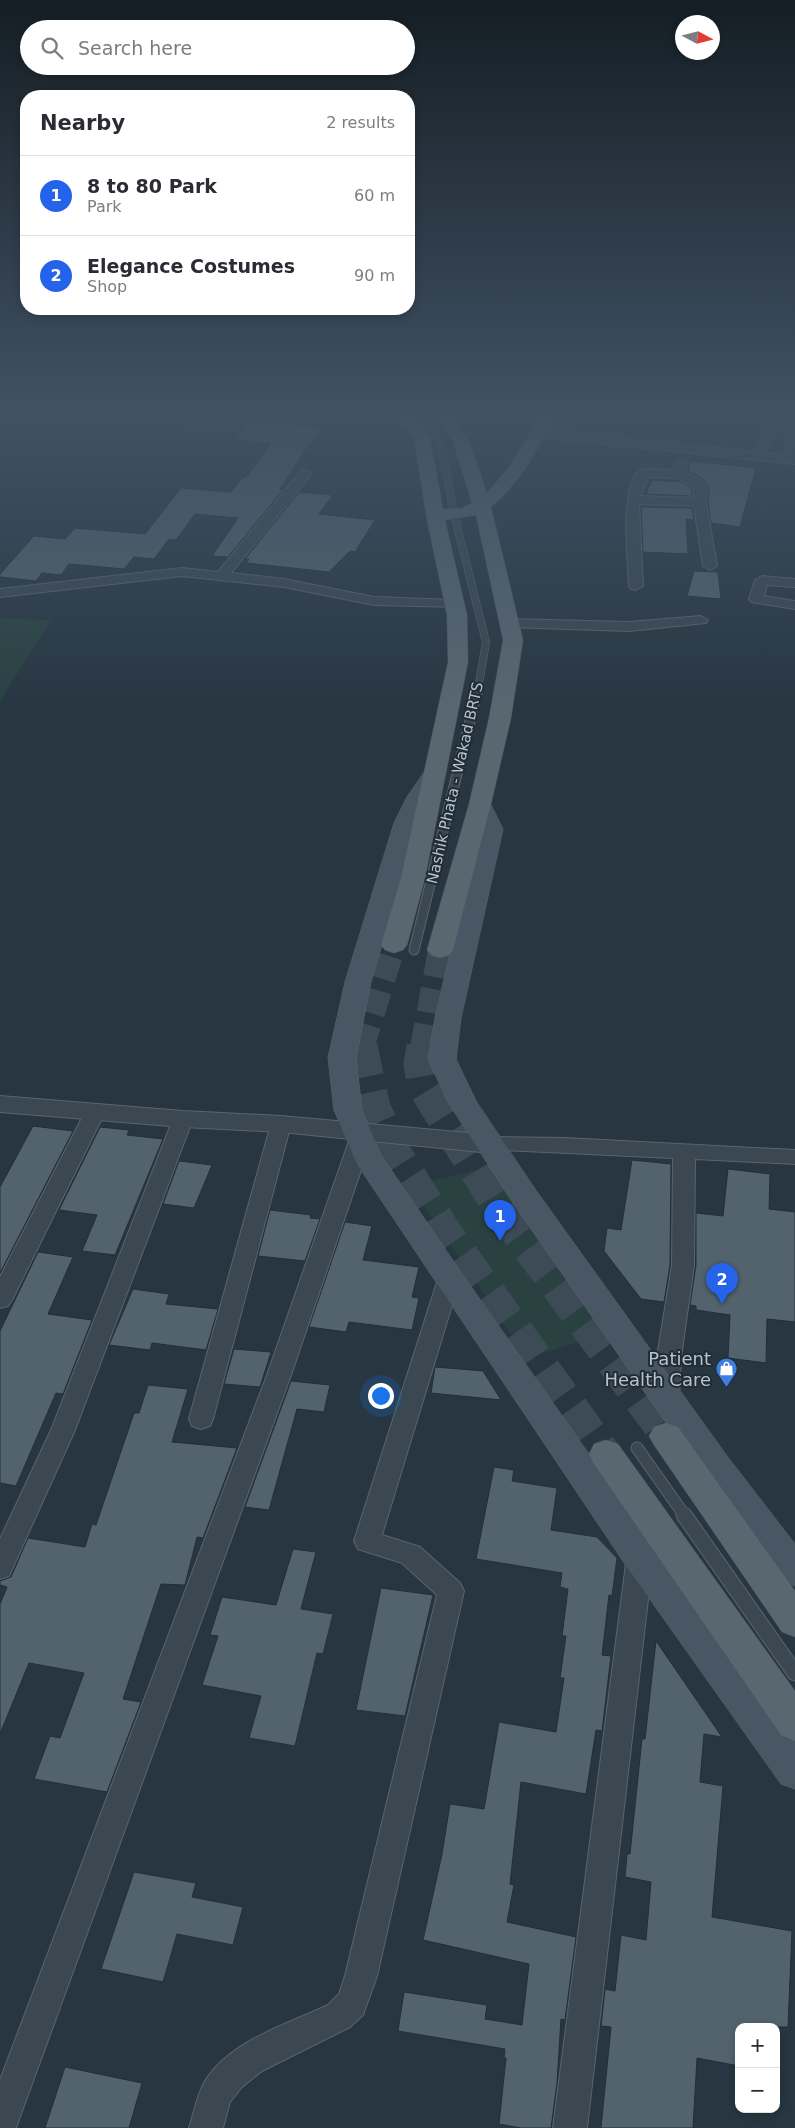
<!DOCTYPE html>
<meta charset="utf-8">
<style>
:root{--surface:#fff;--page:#f2f2f3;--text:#2b2b33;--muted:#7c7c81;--line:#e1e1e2;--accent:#2563eb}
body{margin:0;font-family:"DejaVu Sans",sans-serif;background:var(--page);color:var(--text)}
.controls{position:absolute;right:15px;bottom:15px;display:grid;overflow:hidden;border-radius:10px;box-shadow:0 2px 8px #0003}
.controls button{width:45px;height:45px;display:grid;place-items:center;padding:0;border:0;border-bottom:1px solid var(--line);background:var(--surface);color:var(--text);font:25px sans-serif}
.compass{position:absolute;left:675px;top:15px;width:45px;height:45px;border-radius:50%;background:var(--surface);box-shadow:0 2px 8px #0003;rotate:97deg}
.you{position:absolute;left:380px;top:1395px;width:18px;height:18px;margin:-12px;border:4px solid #fff;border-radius:50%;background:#1a73e8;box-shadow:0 0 0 8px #1a73e833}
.badge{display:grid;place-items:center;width:32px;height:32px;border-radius:50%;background:var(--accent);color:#fff;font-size:16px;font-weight:700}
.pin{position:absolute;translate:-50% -41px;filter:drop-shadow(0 1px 2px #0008)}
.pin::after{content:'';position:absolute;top:26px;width:18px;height:15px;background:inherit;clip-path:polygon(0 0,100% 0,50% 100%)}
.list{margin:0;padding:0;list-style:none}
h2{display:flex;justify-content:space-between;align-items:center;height:65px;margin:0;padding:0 20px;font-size:21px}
h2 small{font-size:16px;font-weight:400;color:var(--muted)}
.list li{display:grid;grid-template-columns:32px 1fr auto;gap:15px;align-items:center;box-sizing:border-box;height:80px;padding:0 20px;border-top:1px solid var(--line)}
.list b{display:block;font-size:19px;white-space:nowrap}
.list p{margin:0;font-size:16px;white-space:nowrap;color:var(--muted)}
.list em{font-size:16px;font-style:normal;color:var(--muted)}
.icon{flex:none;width:28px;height:28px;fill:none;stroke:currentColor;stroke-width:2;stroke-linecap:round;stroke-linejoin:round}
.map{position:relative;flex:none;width:795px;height:2128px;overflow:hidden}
.search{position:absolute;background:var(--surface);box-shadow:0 2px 8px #0003;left:20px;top:20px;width:395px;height:55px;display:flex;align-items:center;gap:12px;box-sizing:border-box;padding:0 18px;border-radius:28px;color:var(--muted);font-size:19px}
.panel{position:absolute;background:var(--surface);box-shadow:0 2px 8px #0003;left:20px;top:90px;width:395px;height:225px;border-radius:20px}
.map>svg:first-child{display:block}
.green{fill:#294241}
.building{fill:#52636e;stroke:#222f38}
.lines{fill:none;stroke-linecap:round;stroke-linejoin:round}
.primary-tunnel-far1{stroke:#3d4b56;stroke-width:24;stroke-dasharray:24 12;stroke-linecap:butt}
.primary-tunnel{stroke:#3d4b56;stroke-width:31;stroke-dasharray:31 16;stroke-linecap:butt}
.service-far3-casing{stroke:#59656e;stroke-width:8}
.service-far2-casing{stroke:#59656e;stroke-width:11}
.service-far1-casing{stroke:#59656e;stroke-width:13}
.service-casing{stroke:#59656e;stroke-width:17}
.minor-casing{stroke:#59656e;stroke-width:2}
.tertiary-casing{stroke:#59656e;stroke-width:2}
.secondary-casing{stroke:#59656e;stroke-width:1}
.primary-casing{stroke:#45515a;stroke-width:1}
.service-far3{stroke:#3b4851;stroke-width:7}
.service-far2{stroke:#3b4851;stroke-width:9}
.service-far1{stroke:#3b4851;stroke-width:11}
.service{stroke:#3b4851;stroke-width:15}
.minor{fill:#3b4851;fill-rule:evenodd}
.tertiary{fill:#3b4851;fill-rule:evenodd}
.secondary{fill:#495764;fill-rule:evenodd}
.primary{fill:#596771;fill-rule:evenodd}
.labels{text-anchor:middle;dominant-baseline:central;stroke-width:4;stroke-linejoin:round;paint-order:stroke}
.far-street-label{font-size:15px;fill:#b8c2cb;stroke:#202d36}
.poi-label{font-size:18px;fill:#b8c2cb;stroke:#202d36;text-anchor:end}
</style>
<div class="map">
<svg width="795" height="2128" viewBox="0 0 795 2128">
<rect width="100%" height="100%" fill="#273641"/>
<path class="green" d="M 0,618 L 51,620 L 0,701 Z
M 503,1163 L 614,1331 L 527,1358 L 411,1186 Z"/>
<path class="building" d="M 254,420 L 321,427 L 280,489 L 283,490 L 228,557 L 212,556 L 238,518 L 195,514 L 176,540 L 169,539 L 154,559 L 134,557 L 124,569 L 69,564 L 61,575 L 42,573 L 36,581 L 0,577 L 0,574 L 34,536 L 65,539 L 75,528 L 145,534 L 181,488 L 231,492 L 243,477 L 246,477 L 271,444 L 234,439 Z
M 691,461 L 756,468 L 740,527 L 711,523 L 708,502 L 709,488 L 703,479 L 688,471 Z
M 652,480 L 682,482 L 691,487 L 692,496 L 646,494 Z
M 299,492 L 333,495 L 319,514 L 375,520 L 355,552 L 350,551 L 329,572 L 246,563 L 249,559 L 245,559 Z
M 641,507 L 692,508 L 694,520 L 686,519 L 688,554 L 643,552 Z
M 694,571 L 718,572 L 721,599 L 687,596 Z
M 33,1126 L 73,1131 L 0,1273 L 0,1187 Z
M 100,1127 L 129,1130 L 127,1135 L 163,1139 L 115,1255 L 82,1251 L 97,1215 L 59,1210 Z
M 632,1160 L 671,1164 L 670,1265 L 664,1302 L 641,1299 L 604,1251 L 607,1228 L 621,1230 Z
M 179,1161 L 212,1165 L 194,1208 L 163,1204 Z
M 728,1169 L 770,1174 L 769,1209 L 795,1212 L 795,1322 L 767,1319 L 766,1363 L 728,1358 L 730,1315 L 696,1310 L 696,1306 L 690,1305 L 696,1265 L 696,1213 L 723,1216 Z
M 270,1210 L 311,1215 L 310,1218 L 320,1219 L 305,1261 L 258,1256 Z
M 345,1222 L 372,1226 L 363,1260 L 419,1267 L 412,1297 L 419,1298 L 412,1330 L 349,1322 L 346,1332 L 309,1327 Z
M 38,1252 L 73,1257 L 48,1314 L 92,1320 L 63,1394 L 56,1393 L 16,1486 L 0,1483 L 0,1331 Z
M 133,1289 L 169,1294 L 166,1304 L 218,1309 L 206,1350 L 152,1343 L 150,1350 L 109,1345 Z
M 234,1349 L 271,1352 L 260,1387 L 224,1384 Z
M 435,1367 L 483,1371 L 501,1400 L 431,1393 Z
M 291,1381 L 330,1385 L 324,1412 L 297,1409 L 269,1510 L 245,1507 Z
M 148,1385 L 188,1389 L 172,1442 L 237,1448 L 203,1538 L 197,1537 L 185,1585 L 161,1584 L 123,1699 L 141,1702 L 107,1792 L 34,1779 L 50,1736 L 60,1738 L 84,1673 L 29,1663 L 0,1734 L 0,1604 L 7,1587 L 0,1585 L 0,1581 L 11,1577 L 28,1538 L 85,1547 L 92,1524 L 96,1525 L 134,1413 L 139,1413 Z
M 494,1467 L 514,1470 L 512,1481 L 557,1488 L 551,1530 L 597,1537 L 617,1558 L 612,1596 L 609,1595 L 602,1655 L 611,1656 L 602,1731 L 596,1730 L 586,1794 L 521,1782 L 510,1884 L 514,1885 L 507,1922 L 576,1937 L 565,2020 L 561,2019 L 557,2083 L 551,2128 L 521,2128 L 499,2124 L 506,2058 L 504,2058 L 505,2049 L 398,2031 L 404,1992 L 487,2005 L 485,2019 L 522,2025 L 529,1964 L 423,1940 L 442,1854 L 450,1804 L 484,1809 L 499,1722 L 556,1732 L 564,1678 L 560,1678 L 566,1636 L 562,1636 L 568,1589 L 560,1587 L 562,1573 L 476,1559 Z
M 293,1549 L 316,1552 L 301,1609 L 333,1614 L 323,1654 L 317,1653 L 295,1746 L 249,1738 L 261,1696 L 202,1685 L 218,1636 L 210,1635 L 222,1597 L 276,1605 Z
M 381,1588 L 433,1595 L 405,1716 L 356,1710 Z
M 656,1641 L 722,1737 L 704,1734 L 700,1782 L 723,1786 L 712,1917 L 792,1931 L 788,2027 L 739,2027 L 739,2066 L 697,2058 L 693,2128 L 601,2128 L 611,2027 L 601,2026 L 605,1989 L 615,1991 L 621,1935 L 646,1940 L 651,1882 L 625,1877 L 627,1854 L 630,1854 L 642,1739 L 645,1739 Z
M 134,1872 L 196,1883 L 192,1897 L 243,1907 L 233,1945 L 177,1934 L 163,1982 L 101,1969 Z
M 65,2067 L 142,2083 L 129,2128 L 45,2128 Z"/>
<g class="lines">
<path class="primary-tunnel-far1" d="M 362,1048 L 394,945
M 422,1048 L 440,950"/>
<path class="primary-tunnel" d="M 362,1046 L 375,1108 L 396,1153 L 447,1233 L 606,1454
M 422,1046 L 419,1064 L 423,1087 L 497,1206 L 666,1436"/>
<defs>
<path id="service-far3" d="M 175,415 L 177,419 L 182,420 L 231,424 L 236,422 L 240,415
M 423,415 L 440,439 L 454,514 L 486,642 L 478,689"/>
<path id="service-far2" d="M 414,950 L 478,688"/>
<path id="service-far1" d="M 637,1448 L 685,1516"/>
<path id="service" d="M 684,1515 L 795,1673"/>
<path id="minor" d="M 770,415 L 782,415 L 766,453 L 784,455 L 789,426 L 795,422 L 795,464 L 538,437 L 532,433 L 538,429 L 755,452 Z
M 682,459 L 688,463 L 685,472 L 702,481 L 707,489 L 706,502 L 717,566 L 710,570 L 703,566 L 694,506 L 639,504 L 643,586 L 636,590 L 631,589 L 629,586 C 628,560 620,491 638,472 C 643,466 664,470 672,470 L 678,460 ZM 648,477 L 677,478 L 693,486 L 694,498 L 641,496 Z
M 305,470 L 309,471 L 311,474 L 309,477 L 231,573 L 284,579 L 374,597 L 454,600 L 459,601 L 461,604 L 459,607 L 374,605 L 284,587 L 182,576 L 0,597 L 0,589 L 182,568 L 218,572 L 301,471 Z
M 762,576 L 795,579 L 795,587 L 767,585 L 764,596 L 795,601 L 795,609 L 751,602 L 749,599 L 755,580 Z
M 701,616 L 708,620 L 706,623 L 629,631 L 509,627 L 502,623 L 509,619 L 629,622 Z
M 95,1105 L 102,1107 L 105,1112 L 12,1300 L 8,1306 L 0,1308 L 0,1277 L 85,1112 L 88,1107 Z
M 183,1112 L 190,1114 L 193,1119 L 75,1430 L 9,1576 L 0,1579 L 0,1539 L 51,1430 L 173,1119 L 176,1114 Z
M 281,1117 L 288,1119 L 291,1124 L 213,1419 L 210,1426 L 201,1429 L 192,1426 L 189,1419 L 271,1124 L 274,1119 Z
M 360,1134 L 367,1136 L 371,1141 L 291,1375 L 17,2125 L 16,2128 L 0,2128 L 0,2080 L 267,1375 L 349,1141 L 353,1136 Z
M 491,1137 L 565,1138 L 795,1150 L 795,1164 L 695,1159 L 694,1265 L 681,1357 L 679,1397 L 676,1404 L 667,1406 L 658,1404 L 655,1397 L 657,1357 L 672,1265 L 673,1158 L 484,1149 L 480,1144 L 484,1139 Z
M 449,1271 L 457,1273 L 460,1279 L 382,1535 L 420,1547 L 460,1583 L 464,1591 L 377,1976 L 363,2015 L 350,2027 L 262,2071 L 242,2087 L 230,2102 L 223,2128 L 189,2128 C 194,2113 197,2094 205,2081 C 231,2040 286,2025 328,2005 L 339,1994 L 345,1976 L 437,1595 L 402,1563 L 358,1549 L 354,1541 L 438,1279 L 441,1273 Z
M 640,1545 L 649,1548 L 653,1556 L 587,2128 L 553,2128 L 627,1556 L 631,1548 Z"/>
<path id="tertiary" d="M 0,1096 L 183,1111 L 281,1116 L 491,1135 L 500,1138 L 504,1144 L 500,1150 L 491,1153 L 281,1132 L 183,1127 L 0,1112 Z"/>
<path id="secondary" d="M 435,766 L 443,768 L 446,773 L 429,797 L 418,823 L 371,982 L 356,1058 L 362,1110 L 381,1155 L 460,1271 L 653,1545 L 795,1739 L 795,1789 L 781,1784 L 627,1567 L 357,1164 L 334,1110 L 328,1058 L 345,982 L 394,823 L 407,797 L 427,768 Z
M 480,797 L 488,799 L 503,829 L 461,1018 L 456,1059 L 476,1101 L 535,1189 L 727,1456 L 795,1544 L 795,1586 L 782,1582 L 703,1476 L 513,1203 L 448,1102 L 428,1059 L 435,1018 L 479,829 L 469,804 L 472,799 Z"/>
<path id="primary" d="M 397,415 L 413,415 L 430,438 L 443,509 L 462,508 L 472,503 L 453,441 L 436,415 L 452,415 L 469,441 L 487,493 L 510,466 L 541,415 L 557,415 C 538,448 521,482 491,507 L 523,640 L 511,718 L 491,804 L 453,950 L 449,955 L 440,958 L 431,955 L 427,950 L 469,804 L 489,718 L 503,640 L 476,515 L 445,520 L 467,615 L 468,662 L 425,878 L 407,945 L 403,950 L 394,953 L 385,950 L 381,945 L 401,878 L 448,662 L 447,615 L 426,515 L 414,438 Z
M 666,1423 L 678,1427 L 795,1591 L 795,1637 L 782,1632 L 654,1445 L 649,1436 L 654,1427 Z
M 606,1440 L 618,1444 L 795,1691 L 795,1741 L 781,1735 L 594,1464 L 589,1454 L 594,1444 Z"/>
</defs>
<use href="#service-far3" class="service-far3-casing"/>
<use href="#service-far2" class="service-far2-casing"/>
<use href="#service-far1" class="service-far1-casing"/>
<use href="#service" class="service-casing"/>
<use href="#minor" class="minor-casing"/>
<use href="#tertiary" class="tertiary-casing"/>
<use href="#secondary" class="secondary-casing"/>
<use href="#primary" class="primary-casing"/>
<use href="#service-far3" class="service-far3"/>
<use href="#service-far2" class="service-far2"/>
<use href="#service-far1" class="service-far1"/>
<use href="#service" class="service"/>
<use href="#minor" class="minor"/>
<use href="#tertiary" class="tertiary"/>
<use href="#secondary" class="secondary"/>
<use href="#primary" class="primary"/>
</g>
<linearGradient id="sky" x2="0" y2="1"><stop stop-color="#151e24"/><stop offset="0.58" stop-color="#415265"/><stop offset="1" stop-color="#415265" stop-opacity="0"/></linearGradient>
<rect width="795" height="713" fill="url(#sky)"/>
<defs>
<symbol id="shop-pin" viewBox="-11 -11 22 30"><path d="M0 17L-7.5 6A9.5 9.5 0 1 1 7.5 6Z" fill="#3f7fe0" stroke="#202d36"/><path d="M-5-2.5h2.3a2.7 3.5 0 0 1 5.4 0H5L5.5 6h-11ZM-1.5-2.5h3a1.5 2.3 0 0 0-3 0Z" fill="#fff"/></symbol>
</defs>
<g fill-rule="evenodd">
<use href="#shop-pin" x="714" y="1356" width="25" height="34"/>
</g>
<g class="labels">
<g class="far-street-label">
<text transform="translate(455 783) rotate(-77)">Nashik Phata - Wakad BRTS</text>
</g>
<g class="poi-label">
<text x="711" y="1358">Patient<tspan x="711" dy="21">Health Care</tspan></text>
</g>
</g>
</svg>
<div class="controls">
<button>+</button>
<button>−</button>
</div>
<svg class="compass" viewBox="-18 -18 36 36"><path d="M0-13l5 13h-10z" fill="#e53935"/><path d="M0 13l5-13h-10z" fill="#7c7c81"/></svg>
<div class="you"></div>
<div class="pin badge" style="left:500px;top:1241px">1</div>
<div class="pin badge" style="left:722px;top:1304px">2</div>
<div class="search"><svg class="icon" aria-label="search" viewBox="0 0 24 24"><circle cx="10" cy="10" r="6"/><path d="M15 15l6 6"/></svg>Search here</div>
<section class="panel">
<h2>Nearby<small>2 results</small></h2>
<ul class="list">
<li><span class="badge">1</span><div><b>8 to 80 Park</b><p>Park</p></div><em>60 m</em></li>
<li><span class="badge">2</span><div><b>Elegance Costumes</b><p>Shop</p></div><em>90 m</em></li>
</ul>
</section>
</div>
